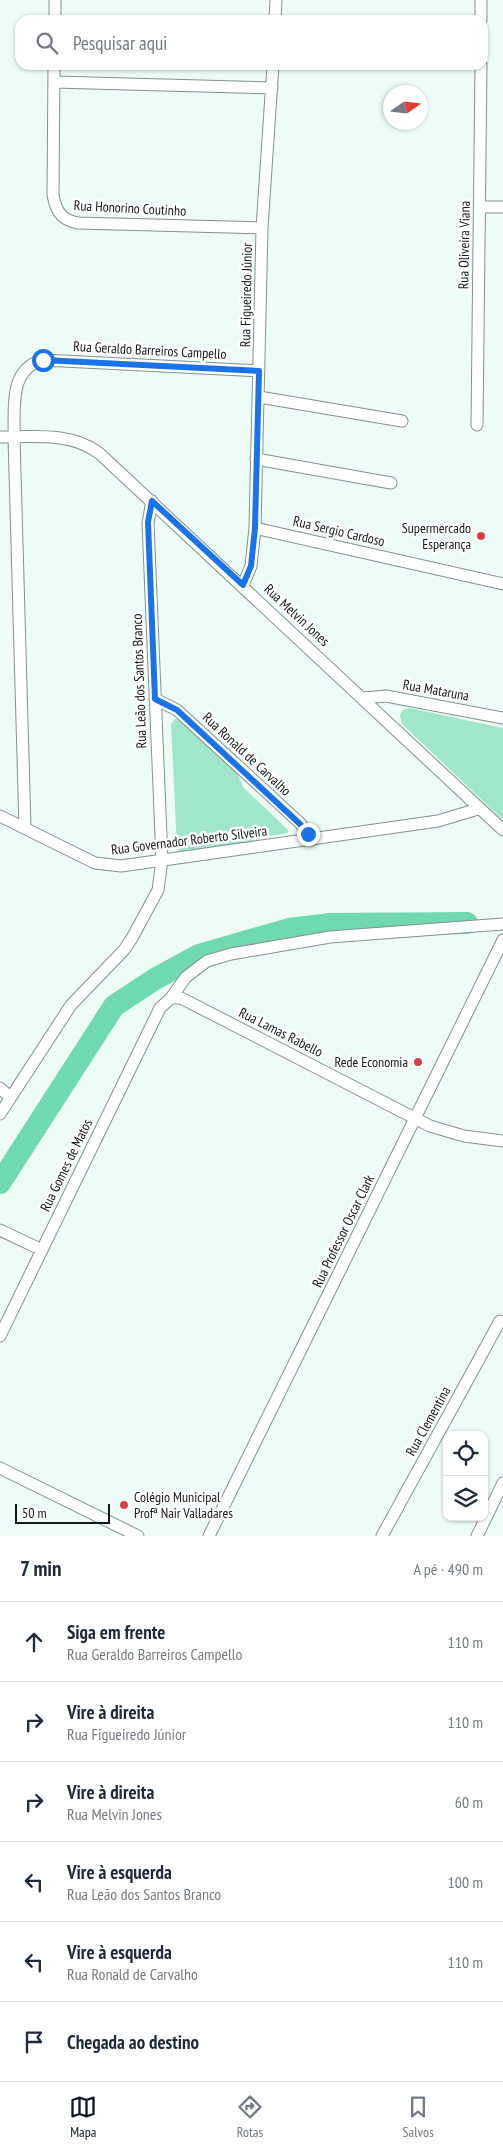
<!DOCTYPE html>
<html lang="pt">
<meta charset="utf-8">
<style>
:root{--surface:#fff;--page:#f6f6f7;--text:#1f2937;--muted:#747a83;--line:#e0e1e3;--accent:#111827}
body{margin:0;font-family:"PT Sans Narrow",sans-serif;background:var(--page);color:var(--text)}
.controls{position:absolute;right:15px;bottom:15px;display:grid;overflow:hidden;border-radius:10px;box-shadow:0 1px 4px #0004}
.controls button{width:45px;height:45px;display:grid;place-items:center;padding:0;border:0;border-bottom:1px solid var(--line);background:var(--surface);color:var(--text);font:25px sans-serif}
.compass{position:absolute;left:383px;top:85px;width:45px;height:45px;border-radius:50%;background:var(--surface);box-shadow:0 1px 4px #0004;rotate:76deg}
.scale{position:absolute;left:15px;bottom:12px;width:95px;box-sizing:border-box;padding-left:5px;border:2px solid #131916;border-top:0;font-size:14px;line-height:18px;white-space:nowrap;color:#131916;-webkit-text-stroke:4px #fff;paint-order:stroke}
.stop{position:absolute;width:15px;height:15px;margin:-11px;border:4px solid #1a73e8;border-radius:50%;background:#fff}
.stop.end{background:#1a73e8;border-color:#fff;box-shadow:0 1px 5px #0008}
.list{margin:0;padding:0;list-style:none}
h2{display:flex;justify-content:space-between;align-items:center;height:65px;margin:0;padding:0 20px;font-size:21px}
h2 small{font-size:16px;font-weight:400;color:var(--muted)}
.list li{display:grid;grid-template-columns:32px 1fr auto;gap:15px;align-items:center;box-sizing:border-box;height:80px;padding:0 20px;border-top:1px solid var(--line)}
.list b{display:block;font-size:19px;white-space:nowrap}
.list p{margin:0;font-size:16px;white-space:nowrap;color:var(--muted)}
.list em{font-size:16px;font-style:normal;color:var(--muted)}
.icon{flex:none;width:28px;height:28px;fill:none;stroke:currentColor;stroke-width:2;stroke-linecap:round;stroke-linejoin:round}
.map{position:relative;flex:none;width:503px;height:1536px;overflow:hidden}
.search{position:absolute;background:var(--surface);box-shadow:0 1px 4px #0004;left:15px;right:15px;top:15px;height:55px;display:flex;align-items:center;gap:12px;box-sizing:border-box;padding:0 18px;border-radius:15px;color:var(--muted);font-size:19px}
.sheet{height:545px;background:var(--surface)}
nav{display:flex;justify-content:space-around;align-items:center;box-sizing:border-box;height:70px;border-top:1px solid var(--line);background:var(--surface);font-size:14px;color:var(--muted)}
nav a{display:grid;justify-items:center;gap:2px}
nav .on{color:var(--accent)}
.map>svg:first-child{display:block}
.green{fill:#9fe7c8}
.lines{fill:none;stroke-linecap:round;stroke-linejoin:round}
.river{stroke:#70d9b0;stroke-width:22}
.street-casing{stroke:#83918a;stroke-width:13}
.street{stroke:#fff;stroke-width:11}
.route{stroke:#1a73e8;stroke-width:6}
.poi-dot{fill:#d2424b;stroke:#fff;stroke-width:2}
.labels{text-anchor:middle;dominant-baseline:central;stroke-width:5;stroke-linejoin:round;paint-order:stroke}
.street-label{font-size:14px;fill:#131916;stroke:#fff}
.poi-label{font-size:14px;fill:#131916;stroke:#fff;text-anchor:end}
</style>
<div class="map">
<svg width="503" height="1536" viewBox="0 0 503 1536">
<rect width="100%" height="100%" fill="#edfdf5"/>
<path class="green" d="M 409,708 L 503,728 L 503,820 L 402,724 L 400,715 L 403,710 Z
M 181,718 L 236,770 L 243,787 L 288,830 L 288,833 L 257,838 L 249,844 L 182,853 L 177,848 L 171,724 L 175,719 Z"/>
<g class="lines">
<path class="river" d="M 0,1183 L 114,1006 L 155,979 L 199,955 L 289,929 L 331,924 L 467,923"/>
<defs>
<path id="street" d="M 55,20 L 55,0
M 275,20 L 276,0
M 481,20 L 481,0
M 54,65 L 53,195 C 56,211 61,220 78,223 L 262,228
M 54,82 L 272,88
M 480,207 L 503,207
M 259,397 L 402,421
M 477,425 L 481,65
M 0,437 C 34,437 71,432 99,453 L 503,830
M 256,459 L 391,483
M 255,528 L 503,584
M 243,585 L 251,566 L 255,528 L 262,228 L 273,65
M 364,698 L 386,696 L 503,718
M 155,699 L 177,710 L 300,823 L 311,840
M 0,816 L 95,863 L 121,866 L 438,821 L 478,809
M 25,828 L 14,437 C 15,409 8,369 43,360 L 259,371
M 171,998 L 186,977 L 207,961 L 231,954 L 330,937 L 503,924
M 0,1088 L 10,1097
M 0,1114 L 71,1005 L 124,950 L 132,938 L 158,890 L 162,860 L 148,523 L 152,501
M 0,1230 L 42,1250
M 0,1336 L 160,1008 L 171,998 L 181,998 L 430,1126 L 464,1136 L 503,1141
M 0,1468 L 138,1536
M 209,1536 L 503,940
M 382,1536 L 500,1321
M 477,1536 L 503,1483"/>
</defs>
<use href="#street" class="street-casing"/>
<use href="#street" class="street"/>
</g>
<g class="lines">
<path class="route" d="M 43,360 L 259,371 L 255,528 L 251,566 L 243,585 L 152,501 L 148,522 L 155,699 L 177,710 L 300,824 L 308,834"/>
</g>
<g class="poi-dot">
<circle cx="481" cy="536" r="5"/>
<circle cx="418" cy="1062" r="5"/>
<circle cx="124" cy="1505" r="5"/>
</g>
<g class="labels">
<g class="street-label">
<text transform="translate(130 208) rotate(3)">Rua Honorino Coutinho</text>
<text transform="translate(464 245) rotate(-89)">Rua Oliveira Viana</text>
<text transform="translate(246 295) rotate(-89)">Rua Figueiredo Júnior</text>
<text transform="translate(150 350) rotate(3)">Rua Geraldo Barreiros Campello</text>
<text transform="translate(339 531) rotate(13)">Rua Sergio Cardoso</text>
<text transform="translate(297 615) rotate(43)">Rua Melvin Jones</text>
<text transform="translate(139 681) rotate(-92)">Rua Leão dos Santos Branco</text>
<text transform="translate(436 690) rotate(10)">Rua Mataruna</text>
<text transform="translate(247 754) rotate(43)">Rua Ronald de Carvalho</text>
<text transform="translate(189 840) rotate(-7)">Rua Governador Roberto Silveira</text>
<text transform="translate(281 1032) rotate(27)">Rua Lamas Rabello</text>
<text transform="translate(66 1165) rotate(-64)">Rua Gomes de Matos</text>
<text transform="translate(343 1231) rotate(-64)">Rua Professor Oscar Clark</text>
<text transform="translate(428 1421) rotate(-61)">Rua Clementina</text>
</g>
<g class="poi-label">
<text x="471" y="528">Supermercado<tspan x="471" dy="16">Esperança</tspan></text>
<text x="408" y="1062">Rede Economia</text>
<text x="134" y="1497" text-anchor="start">Colégio Municipal<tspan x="134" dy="16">Profª Nair Valladares</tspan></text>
</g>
</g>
</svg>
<div class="controls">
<button><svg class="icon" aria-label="locate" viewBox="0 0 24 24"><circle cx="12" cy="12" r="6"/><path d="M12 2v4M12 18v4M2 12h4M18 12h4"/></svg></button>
<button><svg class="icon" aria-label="layers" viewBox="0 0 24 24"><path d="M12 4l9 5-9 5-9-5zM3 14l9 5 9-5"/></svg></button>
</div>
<svg class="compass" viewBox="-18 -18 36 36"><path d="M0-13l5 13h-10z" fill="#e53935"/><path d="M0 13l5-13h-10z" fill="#747a83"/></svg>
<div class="scale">50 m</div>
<div class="stop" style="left:43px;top:360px"></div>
<div class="stop end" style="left:308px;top:834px"></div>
<div class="search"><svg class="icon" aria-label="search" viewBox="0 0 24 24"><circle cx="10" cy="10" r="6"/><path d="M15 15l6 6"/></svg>Pesquisar aqui</div>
</div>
<section class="sheet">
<h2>7 min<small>A pé · 490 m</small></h2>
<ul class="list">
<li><svg class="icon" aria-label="ahead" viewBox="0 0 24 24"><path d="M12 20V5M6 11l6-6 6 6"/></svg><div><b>Siga em frente</b><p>Rua Geraldo Barreiros Campello</p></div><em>110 m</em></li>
<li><svg class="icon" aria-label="right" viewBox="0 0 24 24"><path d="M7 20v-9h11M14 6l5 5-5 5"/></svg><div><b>Vire à direita</b><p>Rua Figueiredo Júnior</p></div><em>110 m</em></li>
<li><svg class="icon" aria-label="right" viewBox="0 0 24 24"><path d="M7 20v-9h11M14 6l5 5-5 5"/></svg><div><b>Vire à direita</b><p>Rua Melvin Jones</p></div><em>60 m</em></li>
<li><svg class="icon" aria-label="left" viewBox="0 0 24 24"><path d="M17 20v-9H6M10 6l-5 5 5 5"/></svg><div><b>Vire à esquerda</b><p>Rua Leão dos Santos Branco</p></div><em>100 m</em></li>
<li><svg class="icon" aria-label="left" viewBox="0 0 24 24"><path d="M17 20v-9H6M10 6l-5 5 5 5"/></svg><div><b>Vire à esquerda</b><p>Rua Ronald de Carvalho</p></div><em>110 m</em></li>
<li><svg class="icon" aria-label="arrive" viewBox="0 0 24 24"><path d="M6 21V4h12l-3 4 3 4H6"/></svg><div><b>Chegada ao destino</b></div></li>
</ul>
</section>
<nav>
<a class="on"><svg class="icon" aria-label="map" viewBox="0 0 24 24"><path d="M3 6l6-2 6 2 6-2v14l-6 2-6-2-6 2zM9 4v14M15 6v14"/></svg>Mapa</a>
<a><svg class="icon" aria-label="directions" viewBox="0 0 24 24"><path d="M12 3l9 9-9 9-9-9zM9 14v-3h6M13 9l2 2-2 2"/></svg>Rotas</a>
<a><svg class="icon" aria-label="saved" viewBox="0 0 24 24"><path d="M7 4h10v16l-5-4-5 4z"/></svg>Salvos</a>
</nav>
